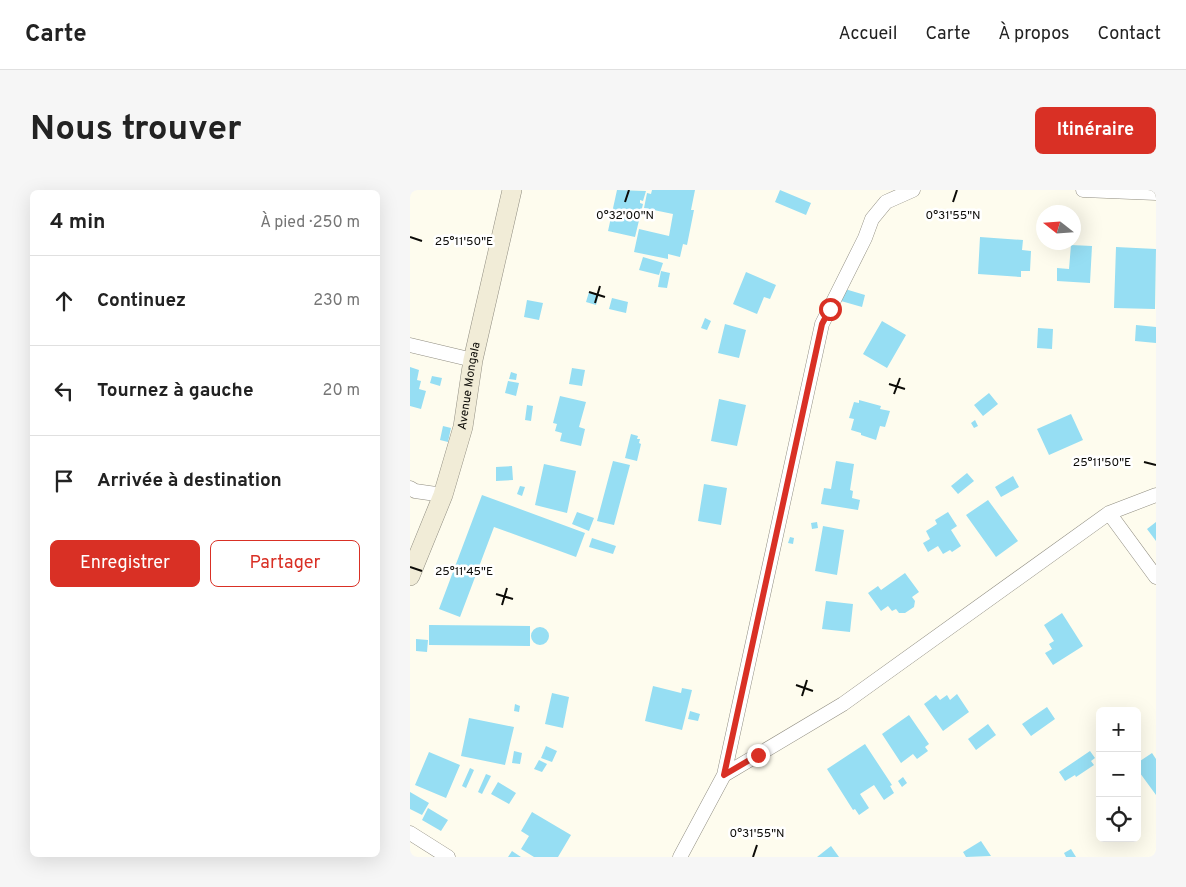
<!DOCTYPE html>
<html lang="fr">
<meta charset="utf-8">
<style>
:root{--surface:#fff;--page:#f6f6f6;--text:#222;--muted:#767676;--line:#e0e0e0;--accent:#d93025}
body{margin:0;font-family:Overpass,sans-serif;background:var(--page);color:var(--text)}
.controls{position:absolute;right:15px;bottom:15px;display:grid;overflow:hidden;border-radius:8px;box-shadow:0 5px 20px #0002}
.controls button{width:45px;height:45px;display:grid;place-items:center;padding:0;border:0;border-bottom:1px solid var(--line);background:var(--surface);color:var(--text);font:25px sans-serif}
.compass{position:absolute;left:626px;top:15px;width:45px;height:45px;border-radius:50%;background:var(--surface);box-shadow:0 5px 20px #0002;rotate:287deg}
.stop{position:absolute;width:15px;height:15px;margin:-11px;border:4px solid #d93025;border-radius:50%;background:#fff}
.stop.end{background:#d93025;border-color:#fff;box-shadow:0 1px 5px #0008}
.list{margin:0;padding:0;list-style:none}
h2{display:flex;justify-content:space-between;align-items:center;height:65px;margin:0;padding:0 20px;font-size:21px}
h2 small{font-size:16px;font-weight:400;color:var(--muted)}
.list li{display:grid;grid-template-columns:32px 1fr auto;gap:15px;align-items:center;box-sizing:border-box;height:90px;padding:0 20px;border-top:1px solid var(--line)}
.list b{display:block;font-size:19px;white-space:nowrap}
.list em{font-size:16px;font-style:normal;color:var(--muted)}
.actions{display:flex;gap:10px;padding:15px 20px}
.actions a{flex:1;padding:11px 0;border:1px solid var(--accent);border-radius:8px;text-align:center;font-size:18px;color:var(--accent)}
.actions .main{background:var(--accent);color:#fff}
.icon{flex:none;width:28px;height:28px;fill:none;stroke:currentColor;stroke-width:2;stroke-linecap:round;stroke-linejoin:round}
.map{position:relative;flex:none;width:746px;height:667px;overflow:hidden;border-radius:8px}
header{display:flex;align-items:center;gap:30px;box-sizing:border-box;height:70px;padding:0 25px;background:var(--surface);border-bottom:1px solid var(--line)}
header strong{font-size:24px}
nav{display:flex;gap:28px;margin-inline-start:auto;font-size:18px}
.intro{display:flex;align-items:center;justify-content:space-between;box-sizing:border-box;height:120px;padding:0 30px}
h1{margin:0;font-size:35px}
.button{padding:12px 22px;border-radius:8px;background:var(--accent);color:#fff;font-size:18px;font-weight:700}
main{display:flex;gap:30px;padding:0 30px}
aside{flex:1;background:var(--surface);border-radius:8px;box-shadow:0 5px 20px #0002}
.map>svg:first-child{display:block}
.building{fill:#96def3}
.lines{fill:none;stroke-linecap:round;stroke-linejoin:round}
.street-casing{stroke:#908d81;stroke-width:15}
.secondary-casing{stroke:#908d81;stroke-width:20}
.street{stroke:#fff;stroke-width:14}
.secondary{stroke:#f1ecd7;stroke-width:19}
.route{stroke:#d93025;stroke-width:6}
.ticks{fill:none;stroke:#0c0b07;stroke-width:2}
.labels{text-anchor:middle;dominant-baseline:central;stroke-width:5;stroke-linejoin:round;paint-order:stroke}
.street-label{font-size:12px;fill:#0c0b07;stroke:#fff}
.ticks-label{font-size:12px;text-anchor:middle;fill:#0c0b07;stroke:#fff;stroke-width:5;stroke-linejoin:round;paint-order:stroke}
</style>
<header>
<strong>Carte</strong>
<nav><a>Accueil</a><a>Carte</a><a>À propos</a><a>Contact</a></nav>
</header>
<div class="intro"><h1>Nous trouver</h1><a class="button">Itinéraire</a></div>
<main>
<aside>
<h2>4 min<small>À pied · 250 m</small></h2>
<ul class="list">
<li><svg class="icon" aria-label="ahead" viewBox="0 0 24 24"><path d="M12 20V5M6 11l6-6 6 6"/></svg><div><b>Continuez</b></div><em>230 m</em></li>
<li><svg class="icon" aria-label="left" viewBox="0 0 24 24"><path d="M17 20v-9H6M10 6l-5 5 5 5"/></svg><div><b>Tournez à gauche</b></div><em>20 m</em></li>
<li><svg class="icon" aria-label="arrive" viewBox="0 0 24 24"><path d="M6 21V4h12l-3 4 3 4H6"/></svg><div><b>Arrivée à destination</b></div></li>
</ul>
<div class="actions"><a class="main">Enregistrer</a><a>Partager</a></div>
</aside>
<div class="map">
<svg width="746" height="667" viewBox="0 0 746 667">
<rect width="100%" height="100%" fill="#fefcee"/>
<path class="building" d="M 207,0 L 236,1 L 233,11 L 230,10 L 230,13 L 233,14 L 225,47 L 198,41 Z
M 242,0 L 285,0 L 281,20 L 284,20 L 277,55 L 273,54 L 270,67 L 258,64 L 258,69 L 224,62 L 229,39 L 259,46 L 263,24 L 234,18 L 237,3 L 241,4 Z
M 370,0 L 401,13 L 396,25 L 365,12 Z
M 570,47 L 613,50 L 612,60 L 621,61 L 620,81 L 611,81 L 611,87 L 568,84 Z
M 661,55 L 682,56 L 680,93 L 647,91 L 647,78 L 659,79 Z
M 706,57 L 746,59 L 745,119 L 704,118 Z
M 233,67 L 253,73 L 249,85 L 229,80 Z
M 251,81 L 260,83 L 257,98 L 248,97 Z
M 336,82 L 366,95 L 360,109 L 354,107 L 347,124 L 323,114 Z
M 435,99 L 455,105 L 452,117 L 431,111 Z
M 179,102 L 189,104 L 186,115 L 176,112 Z
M 202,108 L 218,112 L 216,123 L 199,119 Z
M 117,110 L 133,113 L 129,130 L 114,127 Z
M 295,128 L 301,131 L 297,140 L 291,138 Z
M 472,131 L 496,145 L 477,178 L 453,164 Z
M 315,134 L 336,140 L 329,168 L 308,163 Z
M 726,135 L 746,137 L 746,153 L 725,151 Z
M 628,138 L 643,139 L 642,159 L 627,158 Z
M 0,177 L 9,180 L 7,190 L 11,191 L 9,199 L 16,201 L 11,219 L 0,216 Z
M 162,178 L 175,180 L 172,196 L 159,194 Z
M 101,182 L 107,184 L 106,190 L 99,189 Z
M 22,186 L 32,188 L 30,196 L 20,193 Z
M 98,191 L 109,193 L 106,206 L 95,203 Z
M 579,203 L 588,214 L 573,226 L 564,215 Z
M 150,206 L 176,212 L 169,237 L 175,239 L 171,256 L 150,251 L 152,243 L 145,241 L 147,234 L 143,233 Z
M 309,209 L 336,215 L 327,256 L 301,251 Z
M 449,210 L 471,216 L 470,219 L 480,221 L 475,237 L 470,236 L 466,250 L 451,245 L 451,243 L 441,240 L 444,229 L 439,228 L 444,212 L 449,213 Z
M 117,215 L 123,216 L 121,231 L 115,230 Z
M 661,224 L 673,250 L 639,265 L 627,239 Z
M 565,230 L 568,236 L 564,238 L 561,233 Z
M 33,236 L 41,238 L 38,252 L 30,250 Z
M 221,244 L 228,246 L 227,249 L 230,249 L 229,253 L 231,254 L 227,271 L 215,268 Z
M 203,271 L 220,275 L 204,335 L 187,331 Z
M 426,271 L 444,274 L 440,300 L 443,301 L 442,308 L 450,310 L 448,320 L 411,314 L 414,298 L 421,299 Z
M 134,274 L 166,281 L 157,323 L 125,315 Z
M 102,276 L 103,290 L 86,291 L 86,277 Z
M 557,283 L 564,291 L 548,304 L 541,296 Z
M 603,286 L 609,297 L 591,307 L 585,297 Z
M 294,294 L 317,298 L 311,335 L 288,331 Z
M 110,296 L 115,297 L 112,306 L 107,304 Z
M 72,305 L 175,343 L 166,367 L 84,337 L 50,427 L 29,419 Z
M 578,310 L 608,351 L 586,367 L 556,325 Z
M 167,322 L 184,328 L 179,341 L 162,334 Z
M 538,322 L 547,336 L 541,340 L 551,356 L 542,362 L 540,360 L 533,364 L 528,356 L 518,362 L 513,353 L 520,349 L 516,341 L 527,334 L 525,330 Z
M 407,332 L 408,338 L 402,339 L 401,333 Z
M 746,332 L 746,351 L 737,339 Z
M 413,336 L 434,340 L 427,385 L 405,381 Z
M 380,347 L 384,348 L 383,354 L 378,353 Z
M 182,348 L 206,356 L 203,364 L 179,357 Z
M 495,383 L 509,402 L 502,407 L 505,411 L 504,417 L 495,423 L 489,423 L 486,419 L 482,421 L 478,416 L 471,421 L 458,403 L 468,396 L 471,400 Z
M 416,411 L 443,414 L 440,442 L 412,439 Z
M 652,423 L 673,456 L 643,475 L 635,463 L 642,459 L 639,454 L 644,451 L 634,435 Z
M 19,435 L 120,436 L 120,456 L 19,455 Z
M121 446a9 9 0 1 1 18 0a9 9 0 1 1-18 0Z
M 6,449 L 18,450 L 17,462 L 6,461 Z
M 243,496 L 271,503 L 272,498 L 282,500 L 272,540 L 235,531 Z
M 142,503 L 159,507 L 153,538 L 135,534 Z
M 547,504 L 559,522 L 533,541 L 514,514 L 526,505 L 530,510 L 537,505 L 540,510 Z
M 105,514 L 110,516 L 109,522 L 104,521 Z
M 637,517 L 645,529 L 621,546 L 612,534 Z
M 280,521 L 290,524 L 288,531 L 278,529 Z
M 499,525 L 519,554 L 515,557 L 518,561 L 507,569 L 503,564 L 491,573 L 472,544 Z
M 59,528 L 104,537 L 95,575 L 51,566 Z
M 578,534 L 586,545 L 566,560 L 558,549 Z
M 455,554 L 482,595 L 480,596 L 484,603 L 474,610 L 464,595 L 450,604 L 459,618 L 449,625 L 445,619 L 443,620 L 417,579 Z
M 136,556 L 147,561 L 142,572 L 131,568 Z
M 104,561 L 112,563 L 110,574 L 102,573 Z
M 680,561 L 685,568 L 681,571 L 684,575 L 666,587 L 665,585 L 655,591 L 649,582 Z
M 19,562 L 50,575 L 36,608 L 5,595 Z
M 742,563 L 746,569 L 746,605 L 727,579 L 727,573 Z
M 129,570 L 137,574 L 132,582 L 124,579 Z
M 60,578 L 64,580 L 56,598 L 52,596 Z
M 76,584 L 81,586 L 72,604 L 68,602 Z
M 493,587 L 497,593 L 492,597 L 488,591 Z
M 88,592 L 106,603 L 99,614 L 81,604 Z
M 0,602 L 19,613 L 12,625 L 0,619 Z
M 18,618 L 38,630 L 31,641 L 12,630 Z
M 122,622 L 161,645 L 148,667 L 124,667 L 111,659 L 119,646 L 111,641 Z
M 571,651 L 581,666 L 556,667 L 553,662 Z
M 421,656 L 429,667 L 407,667 Z
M 661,659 L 666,667 L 656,667 L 654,663 Z
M 102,661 L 111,667 L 98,667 Z"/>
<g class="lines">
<defs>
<path id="street" d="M 673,0 L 746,3
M 0,155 L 63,170
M 0,298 L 5,301 L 33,305
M 699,323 L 746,387
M 314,585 L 433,514 L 699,323 L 746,305
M 0,643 L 38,667
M 270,667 L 314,585 L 412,134 L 455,48 L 462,29 L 476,12 L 503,0"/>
<g id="secondary">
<path id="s1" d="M 0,386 L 33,305 L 53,237 L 63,170 L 102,0"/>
</g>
</defs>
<use href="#street" class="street-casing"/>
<use href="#secondary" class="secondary-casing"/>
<use href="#street" class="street"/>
<use href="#secondary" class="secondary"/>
</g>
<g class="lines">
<path class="route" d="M 348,565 L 314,585 L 412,134 L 420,119"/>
</g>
<path class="ticks" d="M 215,12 L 219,0M 543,12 L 547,0M 0,47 L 12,51M 179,102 L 195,107M 185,113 L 190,96M 479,194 L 495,199M 484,204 L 490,188M 734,272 L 746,275M 0,377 L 12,381M 86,404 L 103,409M 92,415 L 97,398M 386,495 L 403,501M 392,506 L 397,490M 343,667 L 347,655"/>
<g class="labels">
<g class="street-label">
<text stroke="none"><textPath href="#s1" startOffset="200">Avenue Mongala</textPath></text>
</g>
</g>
<g class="ticks-label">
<text x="215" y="29">0°32'00"N</text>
<text x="543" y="29">0°31'55"N</text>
<text x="54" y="55">25°11'50"E</text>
<text x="692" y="276">25°11'50"E</text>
<text x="54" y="385">25°11'45"E</text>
<text x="347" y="647">0°31'55"N</text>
</g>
</svg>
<div class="controls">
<button>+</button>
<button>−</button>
<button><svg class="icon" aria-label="locate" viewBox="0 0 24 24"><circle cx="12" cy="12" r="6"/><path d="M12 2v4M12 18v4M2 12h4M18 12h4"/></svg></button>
</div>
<svg class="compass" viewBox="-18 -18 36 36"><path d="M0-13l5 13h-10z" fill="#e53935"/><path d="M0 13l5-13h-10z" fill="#767676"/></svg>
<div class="stop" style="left:420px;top:119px"></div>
<div class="stop end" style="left:348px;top:565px"></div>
</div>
</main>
